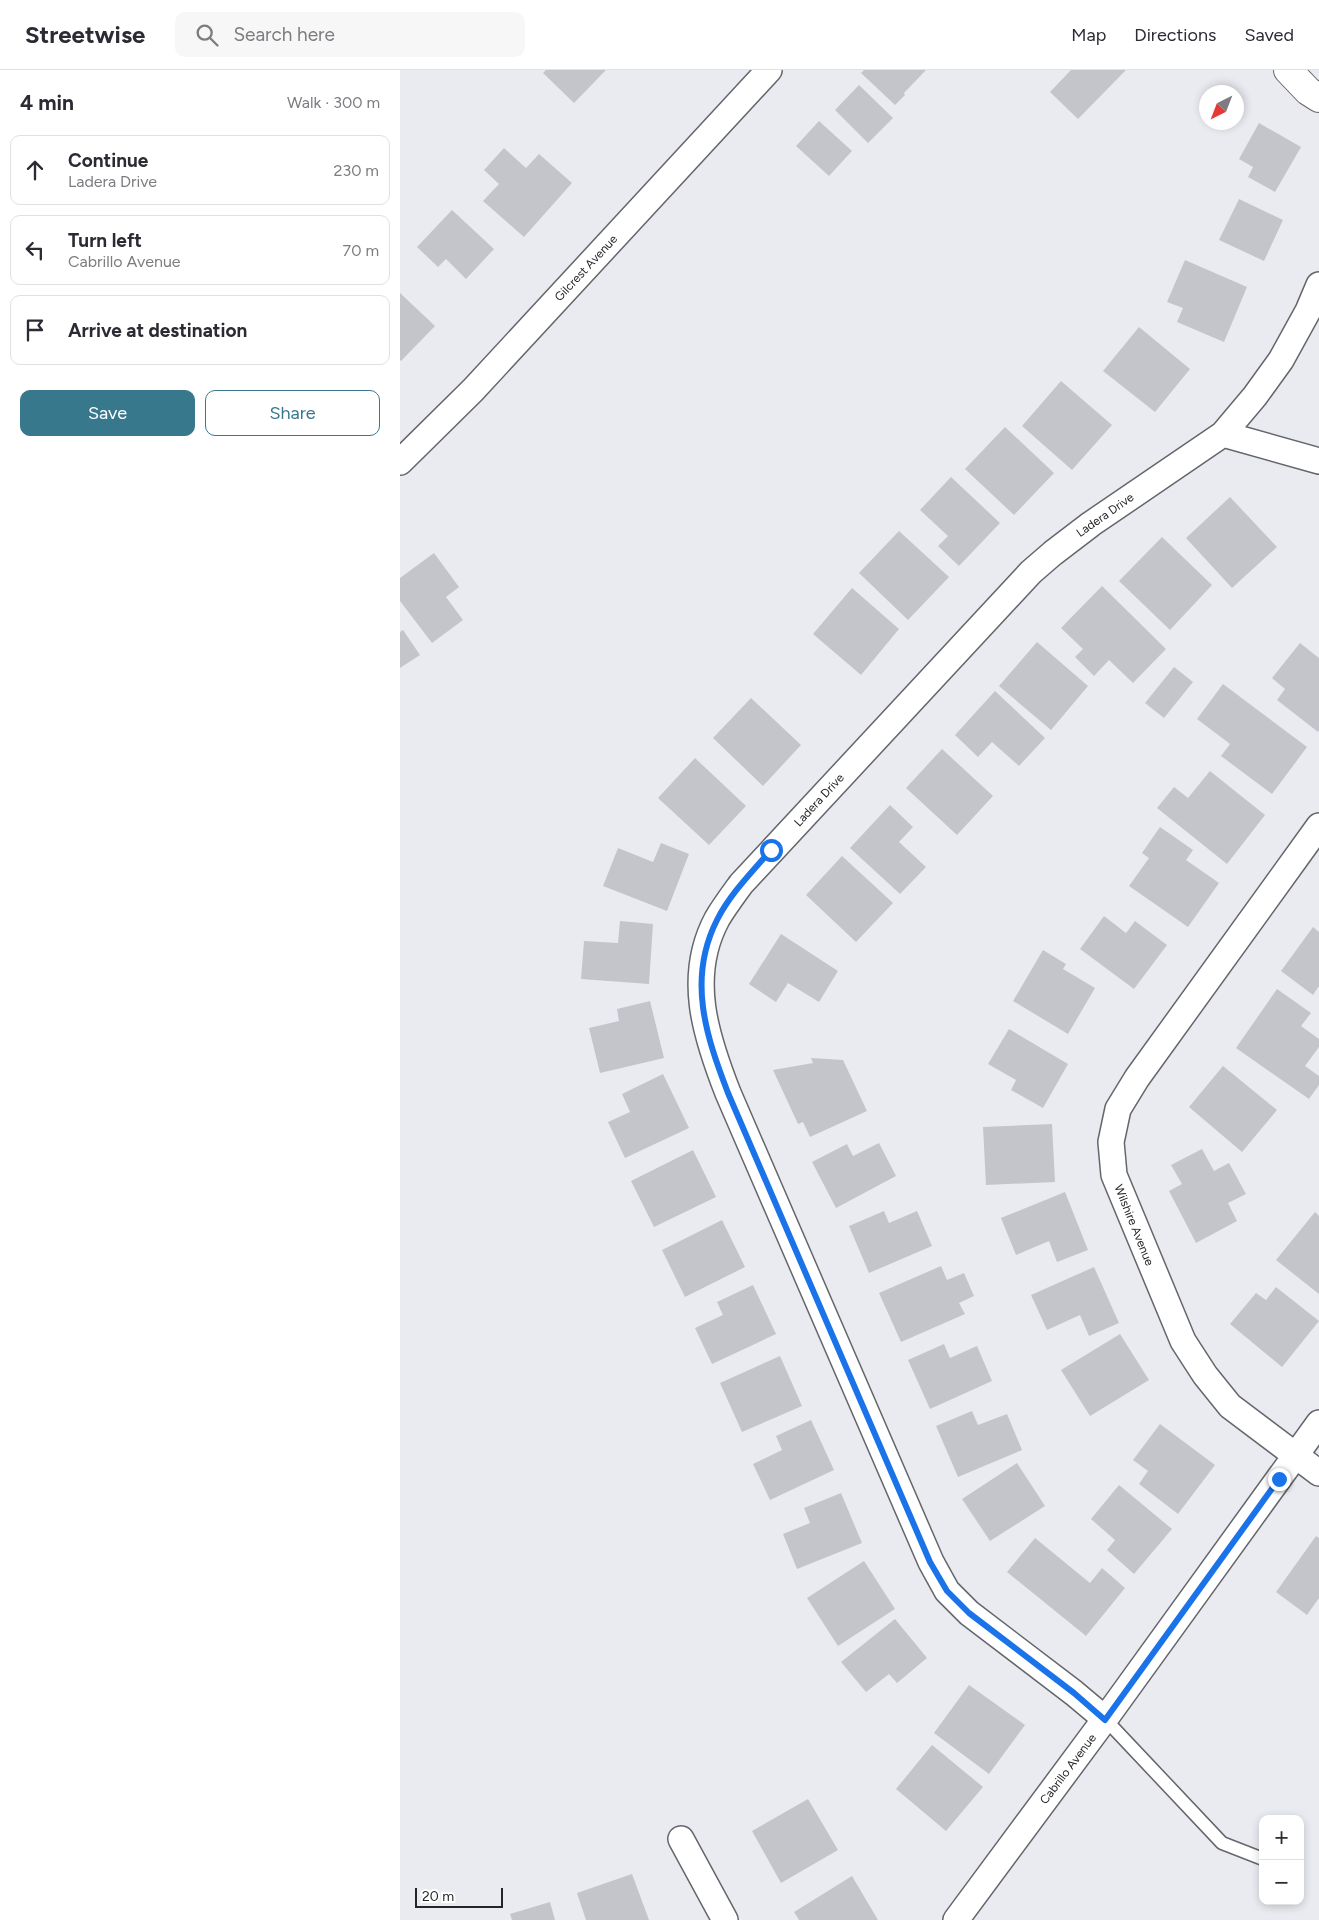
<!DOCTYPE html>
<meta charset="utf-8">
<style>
:root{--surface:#fff;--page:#f7f7f7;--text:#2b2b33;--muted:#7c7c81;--line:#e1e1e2;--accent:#38788c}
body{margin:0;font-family:Figtree,sans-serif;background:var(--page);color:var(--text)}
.controls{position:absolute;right:15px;bottom:15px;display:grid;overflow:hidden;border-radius:10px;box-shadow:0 2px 8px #0003}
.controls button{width:45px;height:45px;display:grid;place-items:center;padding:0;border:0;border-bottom:1px solid var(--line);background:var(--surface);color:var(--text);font:25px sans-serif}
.compass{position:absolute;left:799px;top:15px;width:45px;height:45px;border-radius:50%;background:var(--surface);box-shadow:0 2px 8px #0003;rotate:222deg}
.scale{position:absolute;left:15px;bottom:12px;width:88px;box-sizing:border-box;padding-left:5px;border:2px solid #242527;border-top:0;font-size:14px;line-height:18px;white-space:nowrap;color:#242527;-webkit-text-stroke:4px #fff;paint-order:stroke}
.stop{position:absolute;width:15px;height:15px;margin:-11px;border:4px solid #1a73e8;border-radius:50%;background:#fff}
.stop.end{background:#1a73e8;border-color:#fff;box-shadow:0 1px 5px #0008}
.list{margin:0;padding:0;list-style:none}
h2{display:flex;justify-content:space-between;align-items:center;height:65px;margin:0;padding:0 20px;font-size:21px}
h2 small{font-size:16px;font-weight:400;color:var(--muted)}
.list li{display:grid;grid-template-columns:32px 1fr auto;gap:15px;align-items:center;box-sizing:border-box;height:70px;margin:0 10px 10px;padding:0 10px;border:1px solid var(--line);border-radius:10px}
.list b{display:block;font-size:19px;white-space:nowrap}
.list p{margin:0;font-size:16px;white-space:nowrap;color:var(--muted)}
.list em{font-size:16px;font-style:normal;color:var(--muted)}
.actions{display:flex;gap:10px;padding:15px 20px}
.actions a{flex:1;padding:11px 0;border:1px solid var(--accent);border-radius:10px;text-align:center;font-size:18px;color:var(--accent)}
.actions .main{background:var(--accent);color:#fff}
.icon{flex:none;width:28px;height:28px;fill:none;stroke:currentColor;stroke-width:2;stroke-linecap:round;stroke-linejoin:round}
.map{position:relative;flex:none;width:919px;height:1850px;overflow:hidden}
header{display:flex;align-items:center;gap:30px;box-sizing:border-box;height:70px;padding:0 25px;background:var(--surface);border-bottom:1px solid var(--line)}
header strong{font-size:24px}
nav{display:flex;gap:28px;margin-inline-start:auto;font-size:18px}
.search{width:350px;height:45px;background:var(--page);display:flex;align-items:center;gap:12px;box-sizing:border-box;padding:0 18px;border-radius:10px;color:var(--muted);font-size:19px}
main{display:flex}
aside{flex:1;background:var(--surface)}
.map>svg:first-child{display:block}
.building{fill:#c4c5cb}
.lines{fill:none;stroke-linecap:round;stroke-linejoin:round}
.service-casing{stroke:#65666b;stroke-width:15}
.minor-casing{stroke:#65666b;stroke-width:28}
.tertiary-casing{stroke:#65666b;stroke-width:30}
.service{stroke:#fff;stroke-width:12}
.minor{stroke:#fff;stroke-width:25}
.tertiary{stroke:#fff;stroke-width:28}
.route{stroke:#1a73e8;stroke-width:6}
.labels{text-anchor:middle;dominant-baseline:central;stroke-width:5;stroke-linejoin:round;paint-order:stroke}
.street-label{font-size:12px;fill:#242527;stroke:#fff}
</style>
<header>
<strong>Streetwise</strong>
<div class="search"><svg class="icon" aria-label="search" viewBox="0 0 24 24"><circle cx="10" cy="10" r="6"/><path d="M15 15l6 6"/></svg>Search here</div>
<nav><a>Map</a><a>Directions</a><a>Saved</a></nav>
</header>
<main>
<aside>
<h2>4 min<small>Walk · 300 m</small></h2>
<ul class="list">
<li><svg class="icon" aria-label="ahead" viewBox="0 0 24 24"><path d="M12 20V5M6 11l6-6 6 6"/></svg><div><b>Continue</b><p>Ladera Drive</p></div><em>230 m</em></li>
<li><svg class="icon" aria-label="left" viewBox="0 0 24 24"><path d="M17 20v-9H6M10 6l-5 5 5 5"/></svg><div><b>Turn left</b><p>Cabrillo Avenue</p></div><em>70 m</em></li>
<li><svg class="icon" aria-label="arrive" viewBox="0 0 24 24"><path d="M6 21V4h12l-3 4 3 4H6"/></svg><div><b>Arrive at destination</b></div></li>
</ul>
<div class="actions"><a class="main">Save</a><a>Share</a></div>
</aside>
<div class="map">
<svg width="919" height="1850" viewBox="0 0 919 1850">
<rect width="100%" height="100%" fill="#eaebf1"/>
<path class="building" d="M 146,0 L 206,0 L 174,33 L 143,3 Z
M 464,0 L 526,0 L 504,23 L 505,25 L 495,35 L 461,3 Z
M 671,0 L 726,0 L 678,49 L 650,22 Z
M 459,15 L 493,48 L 468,73 L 435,40 Z
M 419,51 L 452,81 L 429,106 L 396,76 Z
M 859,53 L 901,77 L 875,122 L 848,107 L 853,97 L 839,89 Z
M 104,78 L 126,98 L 139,84 L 172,113 L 124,167 L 83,131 L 99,114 L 84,100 Z
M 839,129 L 883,150 L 864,191 L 819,170 Z
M 52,140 L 94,179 L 66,209 L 46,189 L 38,197 L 17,177 Z
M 785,190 L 847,217 L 824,272 L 777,252 L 783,238 L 767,232 Z
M 0,223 L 35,256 L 1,291 L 0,290 Z
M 739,257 L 790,299 L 755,342 L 703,301 Z
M 661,311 L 712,355 L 672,400 L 622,356 Z
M 605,357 L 654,403 L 614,445 L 565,399 Z
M 551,407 L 600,453 L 559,496 L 538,476 L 548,466 L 520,440 Z
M 830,427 L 877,477 L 832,518 L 786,468 Z
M 499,461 L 549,507 L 508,550 L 459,503 Z
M 762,467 L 812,515 L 770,560 L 719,511 Z
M 34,483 L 59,517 L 46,527 L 63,550 L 32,573 L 0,531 L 0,508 Z
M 702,516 L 766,579 L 733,613 L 709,590 L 694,606 L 675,587 L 683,579 L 661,558 Z
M 452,518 L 499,559 L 461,605 L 413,564 Z
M 3,560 L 20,585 L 0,598 L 0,562 Z
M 637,572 L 688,616 L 651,660 L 599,616 Z
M 900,573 L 919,588 L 919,660 L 918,662 L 877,630 L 885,619 L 872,608 Z
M 774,597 L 793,612 L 764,648 L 745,633 Z
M 823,614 L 907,677 L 872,724 L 821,686 L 830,674 L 797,649 Z
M 595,621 L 645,668 L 619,696 L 592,672 L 578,687 L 555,665 Z
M 351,628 L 401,675 L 363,716 L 313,668 Z
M 542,679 L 593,726 L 557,765 L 506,718 Z
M 295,688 L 346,736 L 309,775 L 258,728 Z
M 810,701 L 865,745 L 827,794 L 757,738 L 774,717 L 788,728 Z
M 490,735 L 513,757 L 499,772 L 526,797 L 500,824 L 450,778 Z
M 760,757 L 793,780 L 786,790 L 819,813 L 788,857 L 729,816 L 749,788 L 742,783 Z
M 261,773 L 289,784 L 267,841 L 203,816 L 218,778 L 253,792 Z
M 442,786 L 493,833 L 456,872 L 406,825 Z
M 704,846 L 726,863 L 735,851 L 767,875 L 734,919 L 680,879 Z
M 220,851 L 253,854 L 249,914 L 181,909 L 184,871 L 218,873 Z
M 913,857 L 919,862 L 919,916 L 913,925 L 881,901 Z
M 381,864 L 438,901 L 419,932 L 388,913 L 376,932 L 349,914 Z
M 643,880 L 666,894 L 663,899 L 695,918 L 668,964 L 613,931 Z
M 877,919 L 911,943 L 901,956 L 919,969 L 919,977 L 905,996 L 919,1006 L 919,1015 L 909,1029 L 836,978 Z
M 250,931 L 264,988 L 200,1003 L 189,958 L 219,951 L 217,939 Z
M 609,959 L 668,994 L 643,1038 L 611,1020 L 616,1010 L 588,994 Z
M 411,988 L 443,990 L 467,1041 L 410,1067 L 403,1052 L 398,1054 L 373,1000 L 413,993 Z
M 823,996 L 877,1040 L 842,1082 L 789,1037 Z
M 263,1004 L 289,1058 L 225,1088 L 208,1052 L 230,1042 L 222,1024 Z
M 652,1054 L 655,1112 L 586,1115 L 583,1057 Z
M 479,1073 L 496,1106 L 436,1138 L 412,1092 L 447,1074 L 453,1086 Z
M 802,1079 L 814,1101 L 829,1093 L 846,1124 L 828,1133 L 837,1151 L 796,1173 L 769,1121 L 782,1114 L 771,1095 Z
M 293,1080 L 316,1127 L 254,1157 L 231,1111 Z
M 665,1122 L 688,1180 L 657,1192 L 649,1171 L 616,1185 L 601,1148 Z
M 484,1141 L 489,1153 L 517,1141 L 532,1176 L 469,1203 L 449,1156 Z
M 915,1142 L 919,1146 L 919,1224 L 876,1190 Z
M 322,1150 L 345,1197 L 285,1227 L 262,1180 Z
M 541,1196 L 547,1210 L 564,1203 L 574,1226 L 559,1233 L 565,1244 L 501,1272 L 479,1223 Z
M 694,1197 L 719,1253 L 689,1266 L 680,1245 L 647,1260 L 631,1225 Z
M 353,1215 L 376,1264 L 312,1294 L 295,1258 L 323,1245 L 317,1232 Z
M 876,1217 L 919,1251 L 882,1297 L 830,1254 L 856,1223 L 866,1230 Z
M 720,1264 L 749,1310 L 690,1346 L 661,1300 Z
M 544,1274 L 550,1288 L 577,1276 L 592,1311 L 530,1339 L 508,1290 Z
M 380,1286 L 402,1336 L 342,1362 L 320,1313 Z
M 572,1341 L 578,1355 L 607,1344 L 622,1380 L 558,1407 L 536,1356 Z
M 411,1350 L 434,1400 L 370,1430 L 353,1394 L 382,1380 L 376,1366 Z
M 760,1354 L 815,1395 L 778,1444 L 739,1414 L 748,1401 L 733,1390 Z
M 617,1393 L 645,1436 L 590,1471 L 562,1429 Z
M 719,1415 L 772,1459 L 734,1504 L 707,1480 L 715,1470 L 691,1449 Z
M 441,1423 L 462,1473 L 397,1499 L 383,1464 L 410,1453 L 404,1438 Z
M 916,1466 L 919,1468 L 919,1528 L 907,1545 L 876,1522 Z
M 635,1468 L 690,1513 L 702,1498 L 725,1518 L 686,1566 L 607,1502 Z
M 464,1491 L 495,1539 L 438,1576 L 407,1528 Z
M 495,1549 L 527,1588 L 497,1613 L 489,1604 L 466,1622 L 441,1592 Z
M 569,1615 L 625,1655 L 589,1704 L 534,1663 Z
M 532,1675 L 583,1717 L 546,1761 L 496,1719 Z
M 408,1729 L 438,1780 L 381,1813 L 352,1761 Z
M 232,1804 L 249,1850 L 186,1850 L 177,1823 Z
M 452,1806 L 478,1850 L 399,1850 L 394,1842 Z
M 150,1832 L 155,1850 L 112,1850 L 110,1844 Z"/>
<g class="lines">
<defs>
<path id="service" d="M 705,1649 L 822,1773 L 863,1789"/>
<path id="minor" d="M 823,364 L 919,391
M 0,392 L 73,320 L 369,0
M 919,756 L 737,1008 L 718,1039 L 711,1072 L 714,1105 L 783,1271 L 805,1305 L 830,1336 L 919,1403
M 705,1649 L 674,1623 L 569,1543 L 547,1521 L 531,1492 L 328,1023 C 306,967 286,907 317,849 C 324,837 333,825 341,814 L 631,502 L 653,483 L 691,454 L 823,364 L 855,326 L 881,290 L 908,241 L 919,215
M 281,1769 L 325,1850
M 556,1850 L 705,1649 L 919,1353"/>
<path id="tertiary" d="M 888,0 L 908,21 L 919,28"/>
</defs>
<use href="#service" class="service-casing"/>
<use href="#minor" class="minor-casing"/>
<use href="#tertiary" class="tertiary-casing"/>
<use href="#service" class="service"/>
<use href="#minor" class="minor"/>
<use href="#tertiary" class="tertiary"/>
</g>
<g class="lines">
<path class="route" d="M 371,780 C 352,802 330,824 317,850 C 287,909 306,966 328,1023 L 530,1492 L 547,1521 L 569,1543 L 674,1623 L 705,1650 L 879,1409"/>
</g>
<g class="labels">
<g class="street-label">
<text transform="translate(186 198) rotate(-47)">Gilcrest Avenue</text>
<text transform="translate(705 445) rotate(-35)">Ladera Drive</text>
<text transform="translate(419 730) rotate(-47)">Ladera Drive</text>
<text transform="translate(734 1155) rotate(68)">Wilshire Avenue</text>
<text transform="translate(668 1699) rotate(-53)">Cabrillo Avenue</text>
</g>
</g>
</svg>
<div class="controls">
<button>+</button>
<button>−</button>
</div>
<svg class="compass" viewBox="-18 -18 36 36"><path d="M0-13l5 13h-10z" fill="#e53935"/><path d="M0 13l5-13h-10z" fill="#7c7c81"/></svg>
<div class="scale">20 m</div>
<div class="stop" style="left:371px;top:780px"></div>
<div class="stop end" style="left:879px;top:1409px"></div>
</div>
</main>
